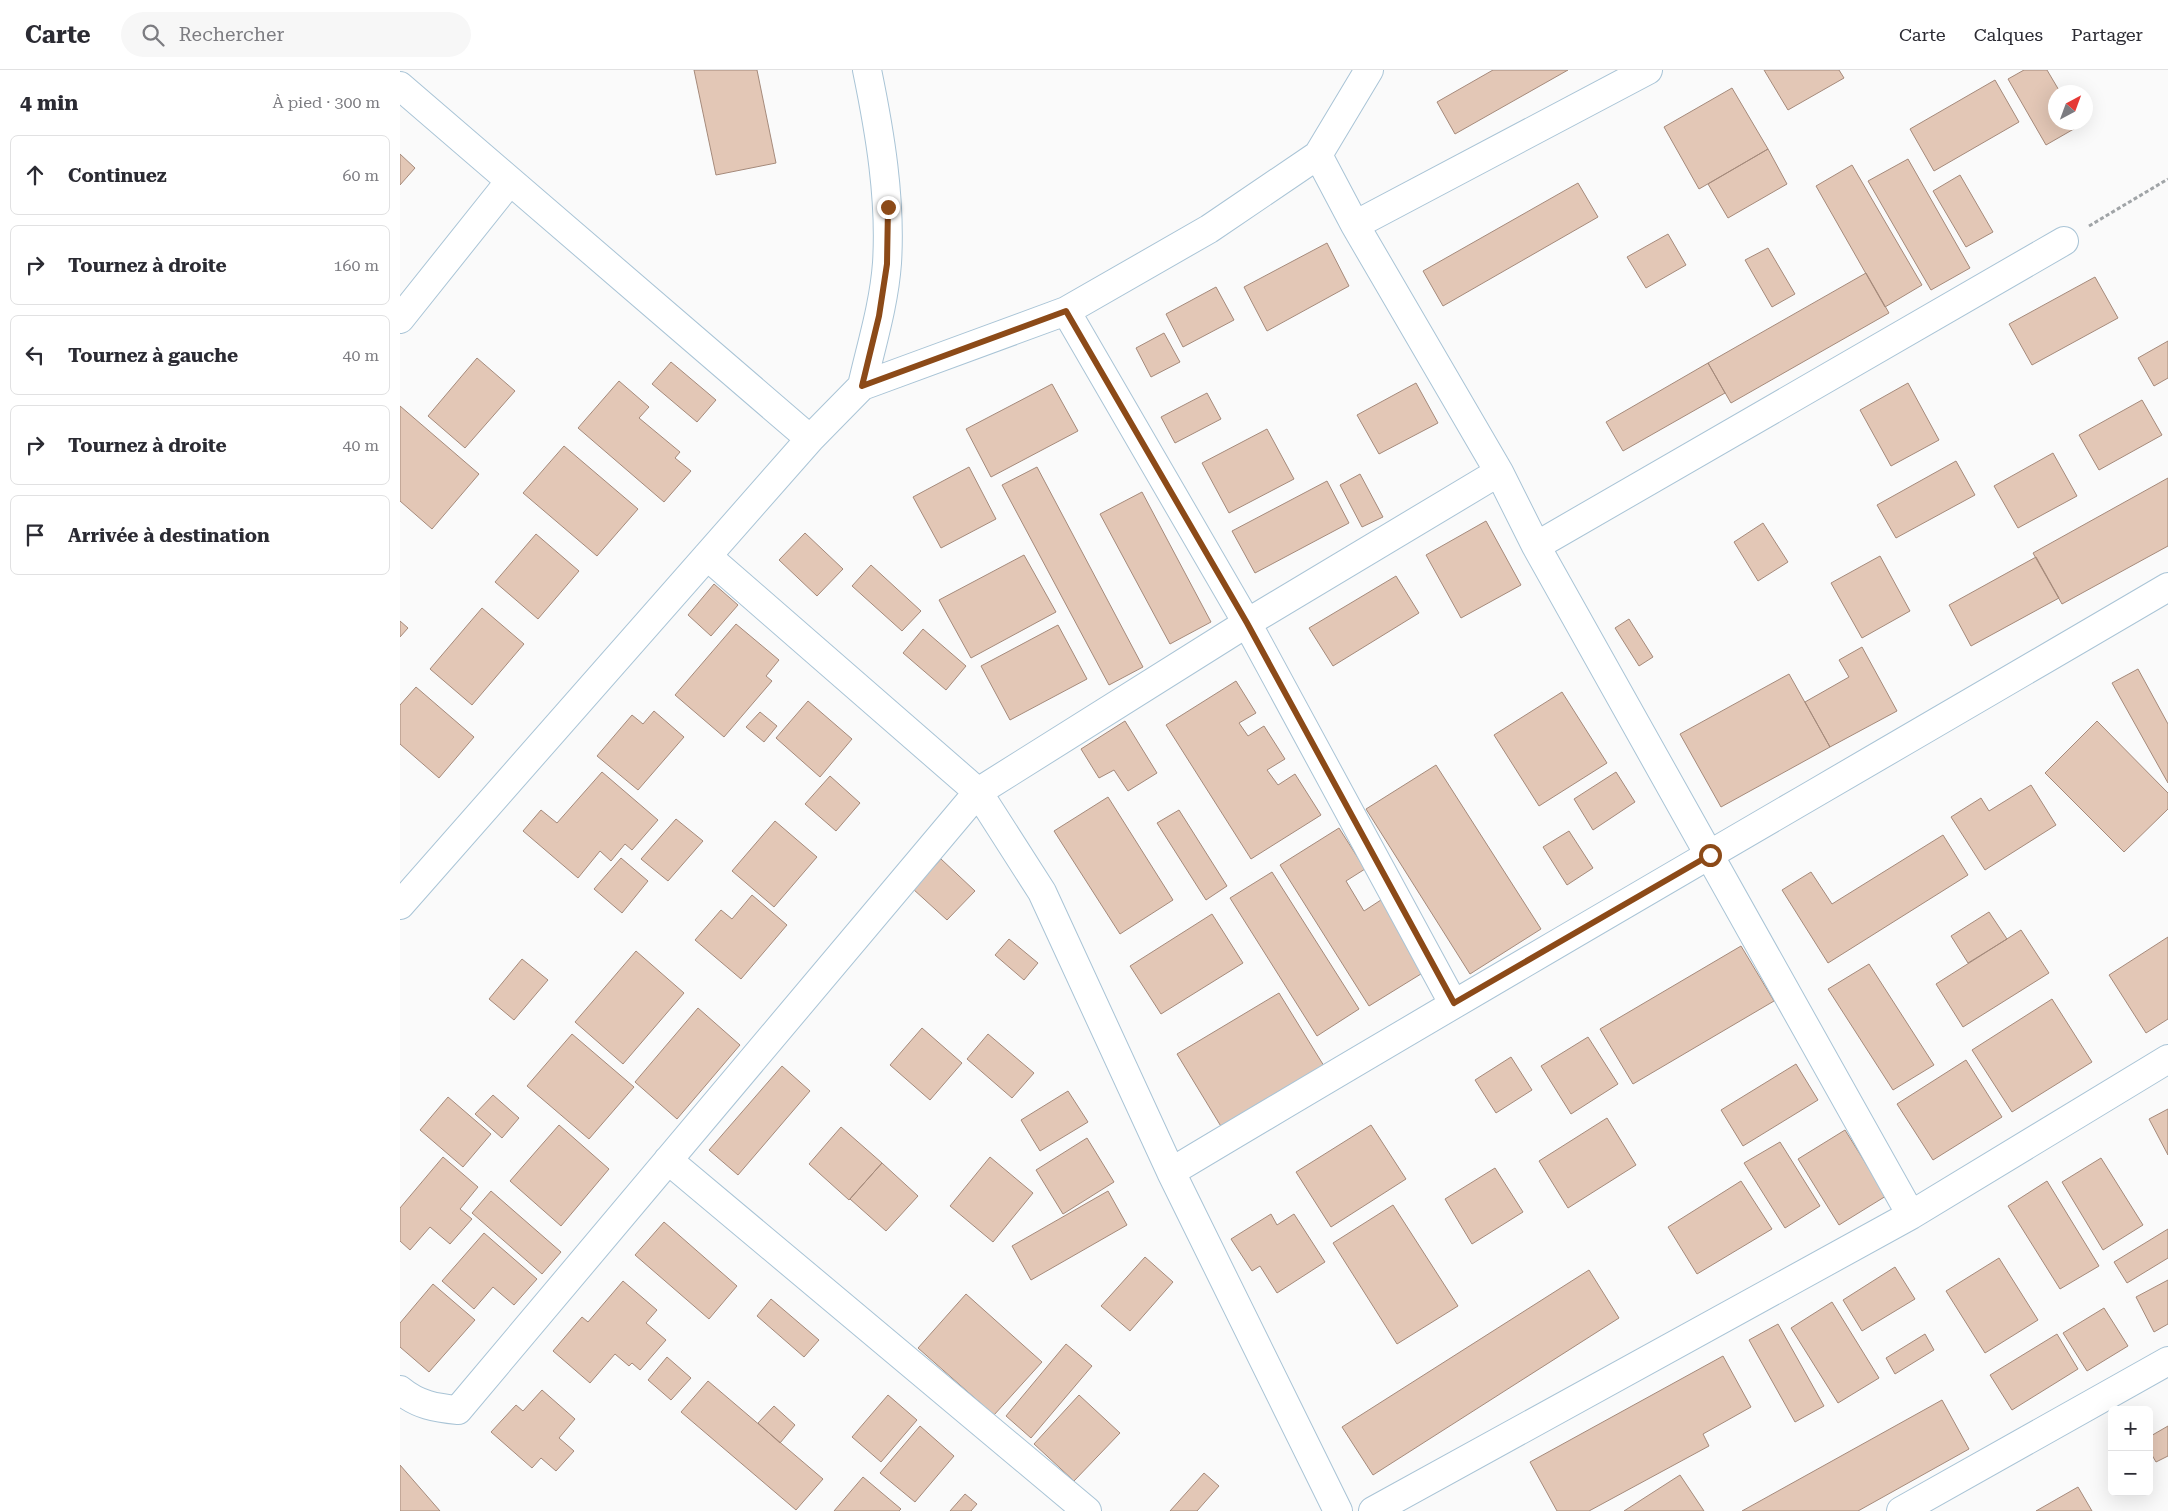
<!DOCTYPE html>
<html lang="fr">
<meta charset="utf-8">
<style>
:root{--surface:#fff;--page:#f7f7f7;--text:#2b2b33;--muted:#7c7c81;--line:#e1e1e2}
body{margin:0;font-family:"Roboto Serif",serif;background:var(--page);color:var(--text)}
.controls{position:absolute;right:15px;bottom:15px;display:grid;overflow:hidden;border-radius:8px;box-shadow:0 5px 20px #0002}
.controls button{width:45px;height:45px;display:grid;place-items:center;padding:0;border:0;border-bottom:1px solid var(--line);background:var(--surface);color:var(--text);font:25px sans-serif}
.compass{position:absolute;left:1648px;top:15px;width:45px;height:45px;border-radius:50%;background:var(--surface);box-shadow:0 5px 20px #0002;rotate:41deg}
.stop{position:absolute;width:15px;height:15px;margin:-11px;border:4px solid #8c4a18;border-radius:50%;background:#fff}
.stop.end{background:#8c4a18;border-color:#fff;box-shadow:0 1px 5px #0008}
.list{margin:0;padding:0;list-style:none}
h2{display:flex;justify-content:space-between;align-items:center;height:65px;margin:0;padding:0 20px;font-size:21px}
h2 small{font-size:16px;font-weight:400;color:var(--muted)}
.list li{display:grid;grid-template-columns:32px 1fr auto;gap:15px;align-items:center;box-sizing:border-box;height:80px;margin:0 10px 10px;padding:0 10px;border:1px solid var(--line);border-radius:8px}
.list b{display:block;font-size:19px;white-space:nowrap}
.list em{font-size:16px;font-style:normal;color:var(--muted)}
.icon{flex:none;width:28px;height:28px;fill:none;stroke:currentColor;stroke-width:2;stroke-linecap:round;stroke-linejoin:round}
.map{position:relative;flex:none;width:1768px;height:1441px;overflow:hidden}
header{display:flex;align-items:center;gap:30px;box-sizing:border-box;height:70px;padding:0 25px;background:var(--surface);border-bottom:1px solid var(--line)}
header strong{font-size:24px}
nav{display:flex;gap:28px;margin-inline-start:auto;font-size:18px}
.search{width:350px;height:45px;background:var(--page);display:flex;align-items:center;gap:12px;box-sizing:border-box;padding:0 18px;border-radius:28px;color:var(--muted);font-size:19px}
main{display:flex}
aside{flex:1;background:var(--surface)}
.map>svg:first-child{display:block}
.building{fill:#e3c7b6;stroke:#a58a7b}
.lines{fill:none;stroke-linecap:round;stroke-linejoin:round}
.minor-casing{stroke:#a9c4d6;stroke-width:30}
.path{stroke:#a0a4a7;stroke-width:3;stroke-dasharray:4 2.5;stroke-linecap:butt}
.minor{stroke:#fff;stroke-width:28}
.route{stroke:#8c4a18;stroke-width:6}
</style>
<header>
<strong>Carte</strong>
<div class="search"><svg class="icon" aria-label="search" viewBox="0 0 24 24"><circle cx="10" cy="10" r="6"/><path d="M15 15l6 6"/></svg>Rechercher</div>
<nav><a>Carte</a><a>Calques</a><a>Partager</a></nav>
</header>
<main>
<aside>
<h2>4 min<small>À pied · 300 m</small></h2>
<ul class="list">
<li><svg class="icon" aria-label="ahead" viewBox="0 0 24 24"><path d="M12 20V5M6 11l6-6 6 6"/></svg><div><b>Continuez</b></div><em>60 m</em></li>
<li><svg class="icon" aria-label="right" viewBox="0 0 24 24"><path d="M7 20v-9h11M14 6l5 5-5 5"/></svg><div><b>Tournez à droite</b></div><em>160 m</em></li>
<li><svg class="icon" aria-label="left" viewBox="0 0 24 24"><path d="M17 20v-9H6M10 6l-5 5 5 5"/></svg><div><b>Tournez à gauche</b></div><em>40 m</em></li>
<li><svg class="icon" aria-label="right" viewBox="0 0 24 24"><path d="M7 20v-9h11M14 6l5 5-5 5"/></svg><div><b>Tournez à droite</b></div><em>40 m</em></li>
<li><svg class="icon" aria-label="arrive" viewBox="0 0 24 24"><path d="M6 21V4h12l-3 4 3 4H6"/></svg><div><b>Arrivée à destination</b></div></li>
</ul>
</aside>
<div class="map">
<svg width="1768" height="1441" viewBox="0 0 1768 1441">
<rect width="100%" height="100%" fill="#fafafa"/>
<path class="building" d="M 294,0 L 357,0 L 376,93 L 316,105 Z
M 1093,0 L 1168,0 L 1055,64 L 1037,32 Z
M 1364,0 L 1439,0 L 1444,8 L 1388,40 Z
M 1624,0 L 1647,0 L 1660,22 L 1656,22 L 1656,52 L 1677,52 L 1679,56 L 1646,75 L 1608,9 Z
M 1595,10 L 1619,52 L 1534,101 L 1510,59 Z
M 1332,18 L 1368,79 L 1299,119 L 1264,57 Z
M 1368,79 L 1387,114 L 1328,148 L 1308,114 Z
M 0,84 L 15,98 L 0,115 Z
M 1508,89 L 1570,198 L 1531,220 L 1468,111 Z
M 1452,95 L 1522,215 L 1485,237 L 1416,116 Z
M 1560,105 L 1593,162 L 1566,177 L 1533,121 Z
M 1178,113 L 1198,147 L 1043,236 L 1023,201 Z
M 1268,164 L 1286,195 L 1246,218 L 1227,187 Z
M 927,173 L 949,216 L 867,261 L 844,217 Z
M 1368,178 L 1395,224 L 1372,237 L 1345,190 Z
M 1466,203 L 1489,243 L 1331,333 L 1308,293 Z
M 1695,207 L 1718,248 L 1632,295 L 1609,254 Z
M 816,217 L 834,250 L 783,277 L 766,244 Z
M 764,263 L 780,292 L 751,307 L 736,278 Z
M 1768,271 L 1768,308 L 1754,316 L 1738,288 Z
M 77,288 L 115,321 L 65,378 L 28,346 Z
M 271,292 L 316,330 L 297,352 L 252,314 Z
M 1308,293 L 1325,323 L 1223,381 L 1206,352 Z
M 219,311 L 249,337 L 239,348 L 280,382 L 275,388 L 291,401 L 264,432 L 178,358 Z
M 1016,313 L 1038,353 L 979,384 L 957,345 Z
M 1508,313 L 1539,370 L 1491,396 L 1460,340 Z
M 652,314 L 678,361 L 591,407 L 566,359 Z
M 807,323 L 821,349 L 775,373 L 761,347 Z
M 1742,330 L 1762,365 L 1699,400 L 1679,365 Z
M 0,336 L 79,404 L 32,459 L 0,431 Z
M 867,359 L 894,409 L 829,443 L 802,393 Z
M 164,376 L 238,439 L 197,486 L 123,423 Z
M 1653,383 L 1677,426 L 1618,458 L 1594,416 Z
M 1556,391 L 1575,425 L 1496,468 L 1477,435 Z
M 569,397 L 596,449 L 541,478 L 513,427 Z
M 637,397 L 743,597 L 709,615 L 602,415 Z
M 960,404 L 983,447 L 962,457 L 940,415 Z
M 1768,408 L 1768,476 L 1662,534 L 1633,483 Z
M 927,411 L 949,453 L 855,503 L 832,461 Z
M 742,422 L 811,552 L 770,574 L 700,444 Z
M 1086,451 L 1121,515 L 1061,548 L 1026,485 Z
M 1363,453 L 1388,492 L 1358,511 L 1334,472 Z
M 405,463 L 443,499 L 417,526 L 379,490 Z
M 136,464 L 179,501 L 138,549 L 95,512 Z
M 624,485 L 656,542 L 571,588 L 539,530 Z
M 1480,486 L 1510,541 L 1462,568 L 1431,513 Z
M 1636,487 L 1659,528 L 1571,576 L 1549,535 Z
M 471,495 L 521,541 L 502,561 L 452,516 Z
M 996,506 L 1019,543 L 933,596 L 909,558 Z
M 314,514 L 338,535 L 311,566 L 288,545 Z
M 82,538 L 124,574 L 72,635 L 30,599 Z
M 1229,549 L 1253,587 L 1239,596 L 1215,558 Z
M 0,551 L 8,558 L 0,567 Z
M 336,554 L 379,590 L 366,606 L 372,611 L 324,667 L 275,625 Z
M 658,555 L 687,609 L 610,650 L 581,596 Z
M 523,559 L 566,596 L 546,620 L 503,583 Z
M 1462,577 L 1497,641 L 1430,677 L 1405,632 L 1449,607 L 1439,590 Z
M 1738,599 L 1768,654 L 1768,713 L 1712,613 Z
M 1389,604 L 1430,677 L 1321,737 L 1280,664 Z
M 836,611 L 856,643 L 839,653 L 848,666 L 864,656 L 885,689 L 867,700 L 878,715 L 895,704 L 921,745 L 851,789 L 766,655 Z
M 16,617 L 74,667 L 39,708 L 0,674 L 0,635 Z
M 1162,622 L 1207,693 L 1139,736 L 1094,665 Z
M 408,631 L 452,669 L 420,707 L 376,668 Z
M 254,641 L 284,667 L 238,720 L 197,686 L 232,645 L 243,654 Z
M 360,642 L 377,656 L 364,672 L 346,657 Z
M 725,651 L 757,703 L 728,721 L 714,700 L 699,708 L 681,679 Z
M 1697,651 L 1768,723 L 1768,739 L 1724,782 L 1645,703 Z
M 1036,695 L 1141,859 L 1070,904 L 966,739 Z
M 202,702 L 258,750 L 232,780 L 225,774 L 211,791 L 200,781 L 178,808 L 123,761 L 141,740 L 157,753 Z
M 1216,702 L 1235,732 L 1193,760 L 1174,729 Z
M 430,706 L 460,733 L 436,761 L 405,734 Z
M 1631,715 L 1656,755 L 1585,800 L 1551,747 L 1581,728 L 1589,741 Z
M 708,727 L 773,830 L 720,864 L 654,761 Z
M 779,740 L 827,816 L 806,830 L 757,753 Z
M 276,749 L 303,771 L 268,811 L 241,789 Z
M 375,751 L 417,787 L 374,837 L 332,801 Z
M 939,758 L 965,799 L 946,811 L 964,841 L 984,828 L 1029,899 L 969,936 L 880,795 Z
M 1169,761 L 1193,798 L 1167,815 L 1143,777 Z
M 1543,765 L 1568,805 L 1428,893 L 1382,820 L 1411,802 L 1432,834 Z
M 221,788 L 248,811 L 222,843 L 194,819 Z
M 541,789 L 575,821 L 547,850 L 513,819 Z
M 872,802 L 959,939 L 917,966 L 830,828 Z
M 352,825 L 387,855 L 341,909 L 295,870 L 321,840 L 332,849 Z
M 1589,842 L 1607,869 L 1568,893 L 1551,866 Z
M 812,844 L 843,893 L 761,944 L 730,896 Z
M 1621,860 L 1649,903 L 1563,957 L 1536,914 Z
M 1768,867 L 1768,949 L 1746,963 L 1709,905 Z
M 609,869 L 638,893 L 624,910 L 595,885 Z
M 1341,876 L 1374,931 L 1233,1014 L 1200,959 Z
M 236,881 L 284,923 L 223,994 L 175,952 Z
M 122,889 L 148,910 L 114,950 L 89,929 Z
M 1469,894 L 1534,995 L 1493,1020 L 1428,919 Z
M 879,923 L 924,996 L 822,1058 L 777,984 Z
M 1652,929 L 1692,992 L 1612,1042 L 1572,980 Z
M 298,938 L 340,975 L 277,1049 L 235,1012 Z
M 522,958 L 562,993 L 530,1030 L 490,995 Z
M 172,964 L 234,1017 L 189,1069 L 127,1016 Z
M 588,964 L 634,1003 L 612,1028 L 567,989 Z
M 1188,967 L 1218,1014 L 1171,1044 L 1141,996 Z
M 1111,987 L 1132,1020 L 1096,1043 L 1075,1010 Z
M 1566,990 L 1602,1047 L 1533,1090 L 1497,1034 Z
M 1396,994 L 1418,1030 L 1343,1076 L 1321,1040 Z
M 382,996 L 410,1021 L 338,1105 L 309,1080 Z
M 668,1021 L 688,1052 L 640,1081 L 621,1050 Z
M 93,1025 L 119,1048 L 102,1068 L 75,1044 Z
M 48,1027 L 91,1064 L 63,1097 L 20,1060 Z
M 1768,1039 L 1768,1085 L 1749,1049 Z
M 1207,1048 L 1236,1095 L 1168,1138 L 1139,1091 Z
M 159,1055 L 209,1099 L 161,1156 L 110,1111 Z
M 971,1055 L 1006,1109 L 931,1157 L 896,1102 Z
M 441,1057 L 482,1093 L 449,1130 L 409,1094 Z
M 1445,1060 L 1486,1126 L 1439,1155 L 1398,1089 Z
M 687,1068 L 714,1112 L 663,1144 L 636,1100 Z
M 1380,1072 L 1420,1136 L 1385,1158 L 1344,1093 Z
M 43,1087 L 78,1117 L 60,1139 L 72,1149 L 50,1174 L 30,1157 L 10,1180 L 0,1171 L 0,1138 Z
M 590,1087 L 633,1123 L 593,1172 L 550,1136 Z
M 1701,1088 L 1743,1155 L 1703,1180 L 1662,1112 Z
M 482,1093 L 518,1126 L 486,1161 L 450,1129 Z
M 1095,1098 L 1123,1142 L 1072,1174 L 1045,1129 Z
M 1341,1111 L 1372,1159 L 1297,1204 L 1268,1157 Z
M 1647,1111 L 1699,1196 L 1660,1219 L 1608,1136 Z
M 91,1121 L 161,1182 L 142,1204 L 72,1143 Z
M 708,1121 L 727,1155 L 631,1210 L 612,1176 Z
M 993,1135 L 1058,1236 L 997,1274 L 933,1173 Z
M 871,1144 L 877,1155 L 894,1144 L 925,1192 L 877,1223 L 860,1196 L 852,1201 L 831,1169 Z
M 264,1152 L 337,1216 L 309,1249 L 235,1185 Z
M 1768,1159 L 1768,1188 L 1727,1213 L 1714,1192 Z
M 84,1163 L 137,1209 L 114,1235 L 93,1217 L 74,1239 L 42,1211 Z
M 745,1187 L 773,1212 L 730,1261 L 701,1236 Z
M 1599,1188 L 1638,1250 L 1585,1283 L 1546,1221 Z
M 1495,1197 L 1515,1229 L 1462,1261 L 1443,1230 Z
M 1189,1200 L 1219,1248 L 973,1405 L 942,1357 Z
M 1768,1210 L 1768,1254 L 1754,1262 L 1736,1227 Z
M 223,1211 L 257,1240 L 246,1253 L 266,1270 L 240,1300 L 232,1293 L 229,1296 L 215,1284 L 190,1313 L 153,1281 L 182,1247 L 188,1252 Z
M 33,1214 L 75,1250 L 29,1302 L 0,1277 L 0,1253 Z
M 566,1224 L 642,1292 L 594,1345 L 518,1278 Z
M 371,1229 L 419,1270 L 404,1287 L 357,1246 Z
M 1432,1232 L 1479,1308 L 1438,1333 L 1391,1258 Z
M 1704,1238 L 1728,1276 L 1687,1301 L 1663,1263 Z
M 1378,1254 L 1424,1336 L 1395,1352 L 1349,1270 Z
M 1525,1264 L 1534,1280 L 1495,1304 L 1486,1288 Z
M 1657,1264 L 1678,1299 L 1612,1340 L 1590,1305 Z
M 666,1274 L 692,1296 L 631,1368 L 606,1346 Z
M 1323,1286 L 1351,1337 L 1303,1364 L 1309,1376 L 1189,1441 L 1157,1441 L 1130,1392 Z
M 267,1287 L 291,1308 L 271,1330 L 248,1310 Z
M 308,1311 L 423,1409 L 396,1440 L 281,1342 Z
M 142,1320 L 175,1349 L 159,1368 L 174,1381 L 156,1401 L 141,1388 L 132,1398 L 91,1362 L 116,1335 L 123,1341 Z
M 488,1325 L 517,1350 L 481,1392 L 452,1367 Z
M 679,1325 L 720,1363 L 674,1411 L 634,1374 Z
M 1542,1330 L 1569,1379 L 1458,1441 L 1342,1441 Z
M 374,1336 L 395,1355 L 380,1373 L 358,1353 Z
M 520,1356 L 554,1386 L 515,1432 L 480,1403 Z
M 1768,1356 L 1768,1386 L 1756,1392 L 1749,1380 L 1749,1367 Z
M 0,1395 L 40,1441 L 0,1441 Z
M 804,1403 L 819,1416 L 797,1441 L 770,1441 Z
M 1280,1405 L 1304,1441 L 1224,1441 Z
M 463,1407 L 501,1439 L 499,1441 L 434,1441 Z
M 1678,1417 L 1692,1441 L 1636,1441 Z
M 565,1424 L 577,1434 L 571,1441 L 550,1441 Z"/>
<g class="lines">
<defs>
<path id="minor" d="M 0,16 L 410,369
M 918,85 L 955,155 L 1099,402 L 1136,476 L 1511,1145
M 955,155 L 1248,0
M 666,241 L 847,553 L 1053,933
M 0,249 L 110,111
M 462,316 C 471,276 484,235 487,193 C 491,129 480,63 467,0
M 1136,476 L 1664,171
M 307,486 L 578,722 L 642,822 L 771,1102 L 938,1441
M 0,835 L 410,369 L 462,316 L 666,241 L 809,159 L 918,85 L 969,0
M 268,1090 L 687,1441
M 771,1102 C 1101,904 1436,712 1768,517
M 0,1320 C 18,1335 36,1338 58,1340 L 578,722 L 847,553 L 1099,402
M 973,1441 L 1511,1145 L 1768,989
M 1501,1441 L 1768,1291"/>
</defs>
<use href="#minor" class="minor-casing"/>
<path class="path" d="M 1689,156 L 1768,109"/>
<use href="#minor" class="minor"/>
</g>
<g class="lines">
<path class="route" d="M 488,137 L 487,194 L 479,246 L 462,316 L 666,241 L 847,553 L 1054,933 L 1310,785"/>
</g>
</svg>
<div class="controls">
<button>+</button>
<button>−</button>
</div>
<svg class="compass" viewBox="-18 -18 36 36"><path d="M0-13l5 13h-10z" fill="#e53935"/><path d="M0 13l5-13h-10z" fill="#7c7c81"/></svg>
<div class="stop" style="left:1310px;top:785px"></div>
<div class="stop end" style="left:488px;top:137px"></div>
</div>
</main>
